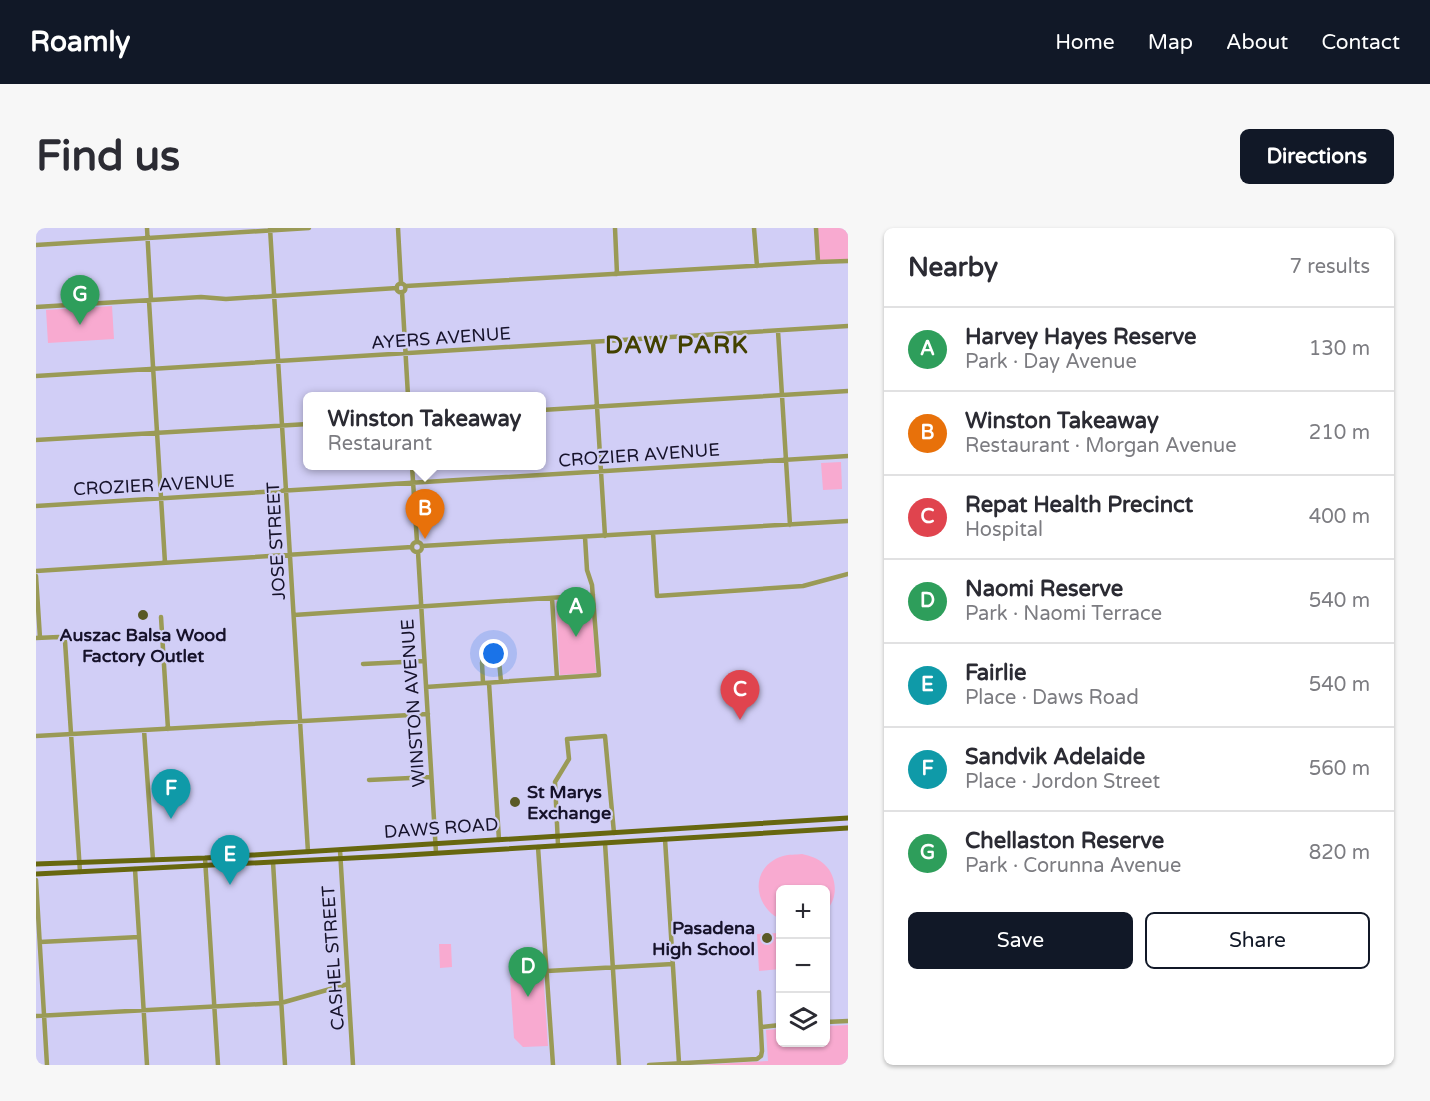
<!DOCTYPE html>
<meta charset="utf-8">
<style>
:root{--surface:#fff;--page:#f7f7f7;--text:#2b2b33;--muted:#7c7c81;--line:#e1e1e2;--accent:#111827}
body{margin:0;font-family:"Varela Round",sans-serif;background:var(--page);color:var(--text)}
.controls{position:absolute;right:18px;bottom:18px;display:grid;overflow:hidden;border-radius:9px;box-shadow:0 2px 4px #0004}
.controls button{width:54px;height:54px;display:grid;place-items:center;padding:0;border:0;border-bottom:2px solid var(--line);background:var(--surface);color:var(--text);font:30px sans-serif}
.you{position:absolute;left:458px;top:426px;width:21px;height:21px;margin:-15px;border:4px solid #fff;border-radius:50%;background:#1a73e8;box-shadow:0 0 0 9px #1a73e833}
.badge{display:grid;place-items:center;width:39px;height:39px;border-radius:50%;background:var(--accent);color:#fff;font-size:20px;font-weight:700}
.pin{position:absolute;translate:-50% -50px;filter:drop-shadow(0 2px 3px #0008)}
.pin::after{content:'';position:absolute;top:32px;width:21px;height:18px;background:inherit;clip-path:polygon(0 0,100% 0,50% 100%)}
.popup{position:absolute;left:267px;top:164px;width:243px;height:78px;box-sizing:border-box;display:grid;place-content:center;border-radius:9px;background:var(--surface);filter:drop-shadow(0 2px 4px #0005);font-size:20px;white-space:nowrap;color:var(--muted)}
.popup b{font-size:22px;color:var(--text)}
.popup::after{content:'';position:absolute;left:50%;top:100%;margin-left:-12px;border:12px solid transparent;border-top-color:var(--surface)}
.list{margin:0;padding:0;list-style:none}
h2{display:flex;justify-content:space-between;align-items:center;height:78px;margin:0;padding:0 24px;font-size:26px}
h2 small{font-size:20px;font-weight:400;color:var(--muted)}
.list li{display:grid;grid-template-columns:39px 1fr auto;gap:18px;align-items:center;box-sizing:border-box;height:84px;padding:0 24px;border-top:2px solid var(--line)}
.list b{display:block;font-size:22px;white-space:nowrap}
.list p{margin:0;font-size:20px;white-space:nowrap;color:var(--muted)}
.list em{font-size:20px;font-style:normal;color:var(--muted)}
.actions{display:flex;gap:12px;padding:18px 24px}
.actions a{flex:1;padding:14px 0;border:2px solid var(--accent);border-radius:9px;text-align:center;font-size:21px;color:var(--accent)}
.actions .main{background:var(--accent);color:#fff}
.icon{flex:none;width:33px;height:33px;fill:none;stroke:currentColor;stroke-width:2;stroke-linecap:round;stroke-linejoin:round}
.map{position:relative;flex:none;width:812px;height:837px;overflow:hidden;border-radius:9px}
header{display:flex;align-items:center;gap:36px;box-sizing:border-box;height:84px;padding:0 30px;background:var(--accent);color:#fff}
header strong{font-size:28px}
nav{display:flex;gap:33px;margin-inline-start:auto;font-size:21px}
.intro{display:flex;align-items:center;justify-content:space-between;box-sizing:border-box;height:144px;padding:0 36px}
h1{margin:0;font-size:42px}
.button{padding:15px 27px;border-radius:9px;background:var(--accent);color:#fff;font-size:21px;font-weight:700}
main{display:flex;gap:36px;padding:0 36px}
aside{flex:1;background:var(--surface);border-radius:9px;box-shadow:0 2px 4px #0004}
.map>svg:first-child{display:block}
.green{fill:#f8aad0}
.lines{fill:none;stroke-linecap:round;stroke-linejoin:round}
.minor{stroke:#9a9a56;stroke-width:4.5}
.major{stroke:#67670f;stroke-width:5}
.poi-dot{fill:#595926;stroke:#d1cef6;stroke-width:2}
.labels{text-anchor:middle;dominant-baseline:central;stroke-width:4.5;stroke-linejoin:round;paint-order:stroke}
.street-label{font-size:18px;fill:#16122a;stroke:#d1cef6}
.poi-label{font-size:18px;font-weight:bold;fill:#16122a;stroke:#d1cef6}
.district-label{font-size:24px;font-weight:bold;letter-spacing:1.5px;fill:#424100;stroke:#d1cef6}
</style>
<header>
<strong>Roamly</strong>
<nav><a>Home</a><a>Map</a><a>About</a><a>Contact</a></nav>
</header>
<div class="intro"><h1>Find us</h1><a class="button">Directions</a></div>
<main>
<div class="map">
<svg width="812" height="837" viewBox="0 0 812 837">
<rect width="100%" height="100%" fill="#d1cef6"/>
<path class="green" d="M 780,0 L 812,0 L 812,33 L 782,34 Z
M 76,78 L 78,111 L 12,115 L 10,82 Z
M 805,234 L 806,261 L 787,262 L 785,235 Z
M 555,370 L 560,445 L 524,447 L 520,373 Z
M 766,626 C 774,628 782,630 788,636 C 801,647 803,671 790,682 L 790,662 L 744,662 L 744,691 C 716,677 714,638 747,628 C 753,626 760,627 766,626 Z
M 744,705 L 744,741 L 723,743 L 721,706 Z
M 403,716 L 415,716 L 416,739 L 404,740 Z
M 507,741 L 512,818 L 487,819 L 478,810 L 474,751 L 481,742 Z
M 812,797 L 812,837 L 661,837 L 732,833 L 730,802 L 744,801 L 744,814 L 790,814 L 790,798 Z"/>
<g class="lines">
<path class="minor" d="M 111,0 L 115,72
M 234,0 L 272,624
M 362,0 L 365,55
M 579,0 L 581,46
M 718,0 L 721,38
M 780,0 L 782,34 L 812,33
M 0,17 L 273,0
M360.5 60a4.5 4.5 0 1 1 9 0a4.5 4.5 0 1 1-9 0Z
M 370,58 L 782,34
M 366,64 L 372,168
M 113,73 L 129,335
M 0,79 L 165,69 L 190,71 L 361,60
M 742,103 L 754,297
M 557,114 L 569,308
M 0,148 L 812,98
M 506,182 L 812,163
M 0,212 L 272,196
M 376,238 L 381,314
M 0,278 L 812,228
M 617,305 L 621,368 L 767,358 L 812,346
M376 319a5 5 0 1 1 10 0a5 5 0 1 1-10 0Z
M 386,318 L 812,293
M 382,324 L 400,625
M 0,343 L 376,319
M 0,348 L 4,410
M 516,370 L 521,450
M 258,387 L 557,367
M 125,389 L 132,501
M 0,410 L 23,409 L 29,413 L 44,644
M 327,436 L 388,433
M 447,455 L 446,435 L 447,430 L 459,430 L 463,432 L 465,454
M 453,455 L 463,612
M 390,459 L 563,447 L 556,357 L 551,342 L 549,309
M 108,502 L 117,632
M 0,508 L 392,486
M 333,552 L 395,549
M 629,611 L 643,835
M 569,615 L 583,837
M 522,617 L 519,554 L 533,531 L 531,511 L 569,508 L 578,605
M 502,619 L 517,837
M 304,622 L 317,837
M 169,630 L 182,837
M 237,634 L 249,837
M 99,641 L 111,837
M 0,652 L 11,837
M 4,714 L 103,709
M 511,743 L 637,736
M 0,788 L 245,775 L 312,756
M 790,794 L 812,793
M 725,799 L 744,797
M 613,837 L 721,831 L 725,828 L 726,823 L 723,764"/>
<path class="major" d="M 0,636 L 169,630 L 812,590
M 0,646 L 355,628 L 812,600"/>
</g>
<g class="poi-dot">
<circle cx="107" cy="387" r="6"/>
<circle cx="479" cy="574" r="6"/>
<circle cx="731" cy="710" r="6"/>
</g>
<g class="labels">
<g class="street-label">
<text transform="translate(405 110) rotate(-4)">AYERS AVENUE</text>
<text transform="translate(603 227) rotate(-4)">CROZIER AVENUE</text>
<text transform="translate(118 257) rotate(-3)">CROZIER AVENUE</text>
<text transform="translate(240 313) rotate(-93)">JOSE STREET</text>
<text transform="translate(377 475) rotate(-94)">WINSTON AVENUE</text>
<text transform="translate(405 600) rotate(-4)">DAWS ROAD</text>
<text transform="translate(297 730) rotate(-94)">CASHEL STREET</text>
</g>
<g class="poi-label">
<text x="107" y="407">Auszac Balsa Wood<tspan x="107" dy="21">Factory Outlet</tspan></text>
<text x="491" y="564" text-anchor="start">St Marys<tspan x="491" dy="21">Exchange</tspan></text>
<text x="719" y="700" text-anchor="end">Pasadena<tspan x="719" dy="21">High School</tspan></text>
</g>
<g class="district-label">
<text x="641" y="117">DAW PARK</text>
</g>
</g>
</svg>
<div class="controls">
<button>+</button>
<button>−</button>
<button><svg class="icon" aria-label="layers" viewBox="0 0 24 24"><path d="M12 4l9 5-9 5-9-5zM3 14l9 5 9-5"/></svg></button>
</div>
<div class="you"></div>
<div class="pin badge" style="left:540px;top:409px;background:#2e9e5b">A</div>
<div class="pin badge" style="left:389px;top:311px;background:#e8710a">B</div>
<div class="popup"><b>Winston Takeaway</b>Restaurant</div>
<div class="pin badge" style="left:704px;top:492px;background:#e0444e">C</div>
<div class="pin badge" style="left:492px;top:769px;background:#2e9e5b">D</div>
<div class="pin badge" style="left:194px;top:657px;background:#0f9aa8">E</div>
<div class="pin badge" style="left:135px;top:591px;background:#0f9aa8">F</div>
<div class="pin badge" style="left:44px;top:97px;background:#2e9e5b">G</div>
</div>
<aside>
<h2>Nearby<small>7 results</small></h2>
<ul class="list">
<li><span class="badge" style="background:#2e9e5b">A</span><div><b>Harvey Hayes Reserve</b><p>Park · Day Avenue</p></div><em>130 m</em></li>
<li><span class="badge" style="background:#e8710a">B</span><div><b>Winston Takeaway</b><p>Restaurant · Morgan Avenue</p></div><em>210 m</em></li>
<li><span class="badge" style="background:#e0444e">C</span><div><b>Repat Health Precinct</b><p>Hospital</p></div><em>400 m</em></li>
<li><span class="badge" style="background:#2e9e5b">D</span><div><b>Naomi Reserve</b><p>Park · Naomi Terrace</p></div><em>540 m</em></li>
<li><span class="badge" style="background:#0f9aa8">E</span><div><b>Fairlie</b><p>Place · Daws Road</p></div><em>540 m</em></li>
<li><span class="badge" style="background:#0f9aa8">F</span><div><b>Sandvik Adelaide</b><p>Place · Jordon Street</p></div><em>560 m</em></li>
<li><span class="badge" style="background:#2e9e5b">G</span><div><b>Chellaston Reserve</b><p>Park · Corunna Avenue</p></div><em>820 m</em></li>
</ul>
<div class="actions"><a class="main">Save</a><a>Share</a></div>
</aside>
</main>
